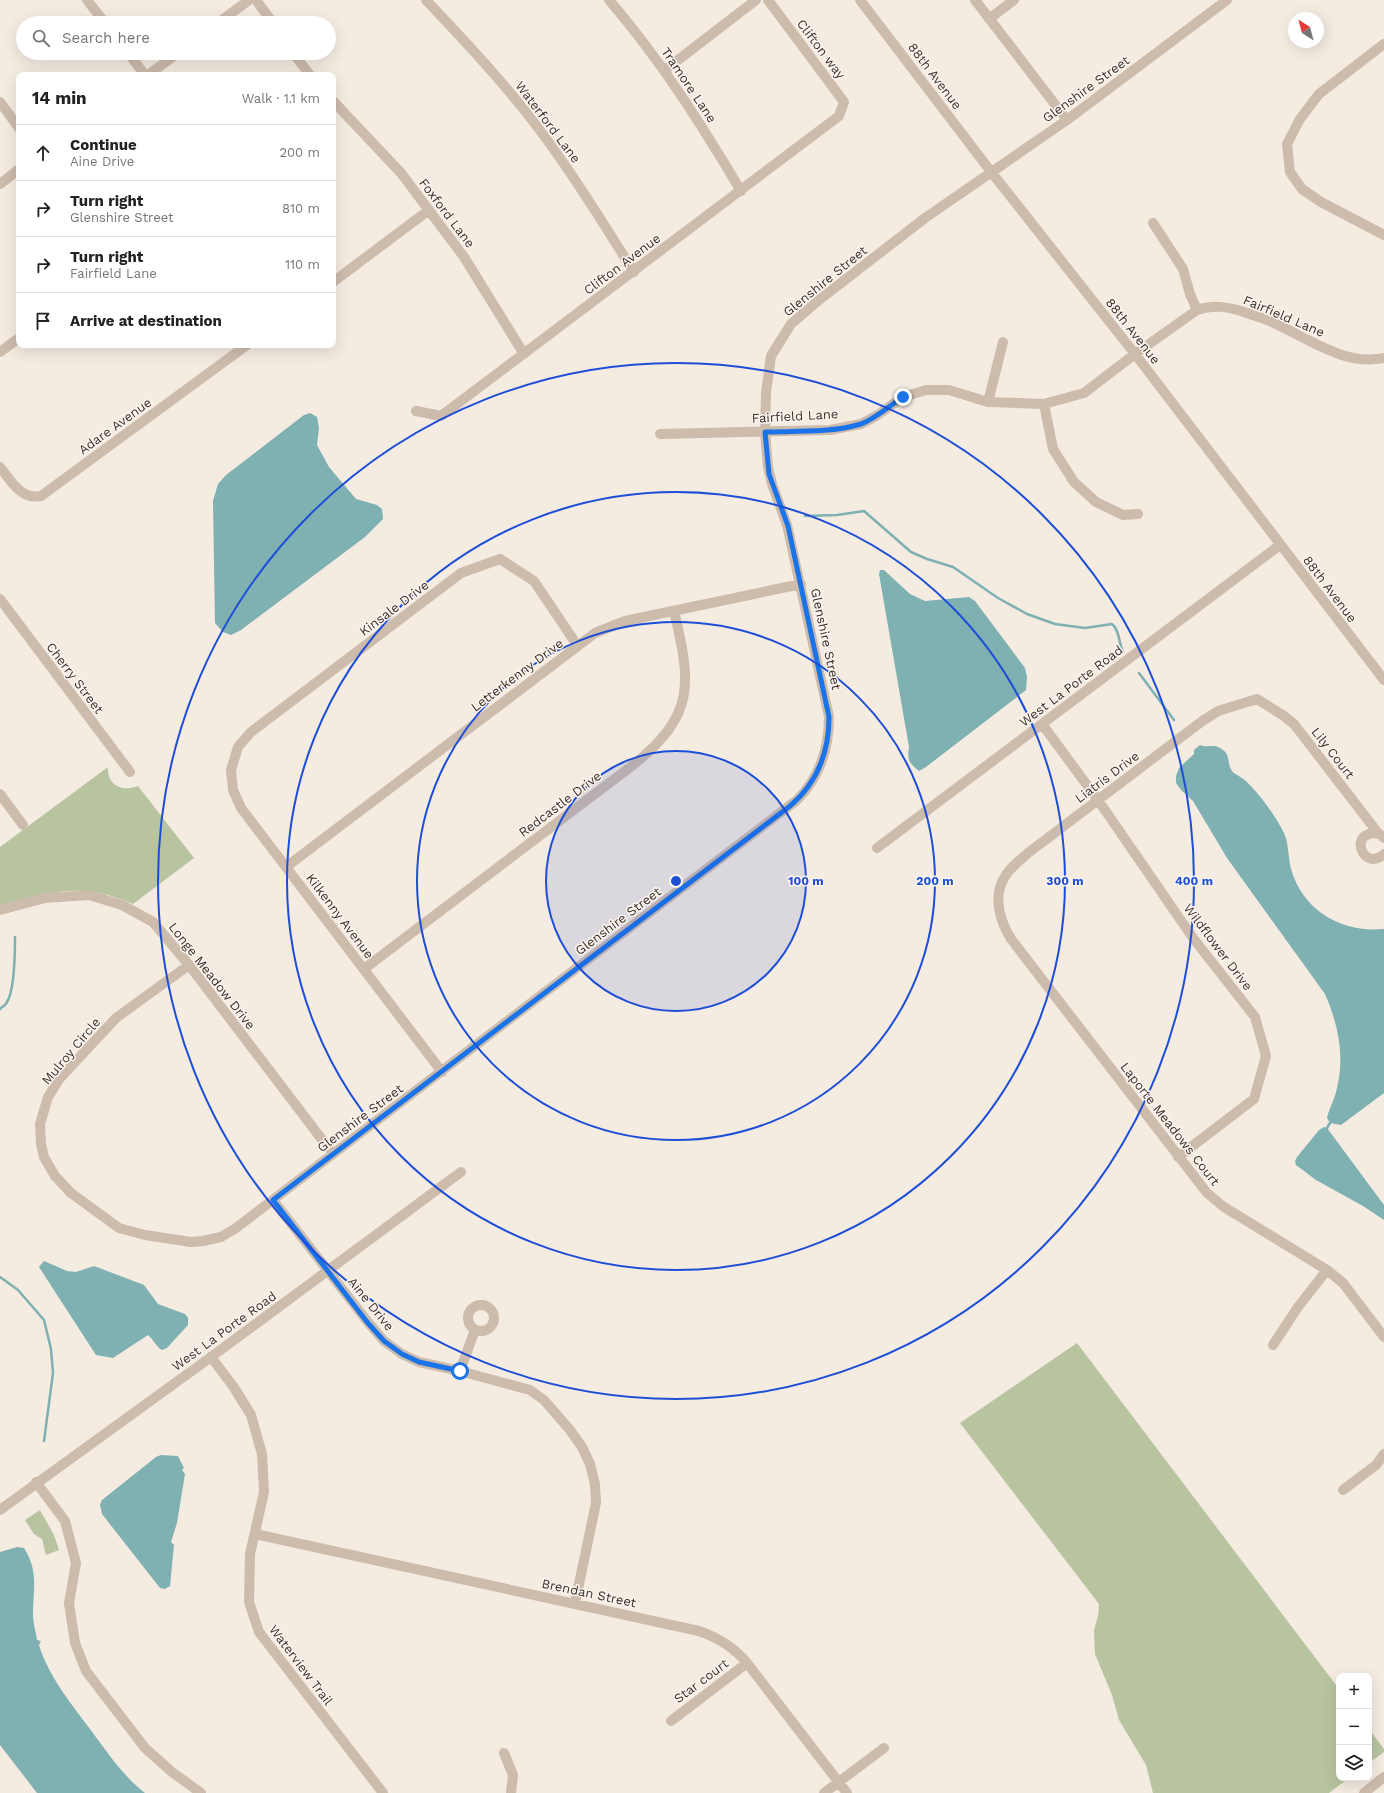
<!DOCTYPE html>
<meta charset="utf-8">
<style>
:root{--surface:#fff;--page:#f6f6f6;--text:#222;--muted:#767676;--line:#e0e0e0}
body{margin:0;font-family:"Work Sans",sans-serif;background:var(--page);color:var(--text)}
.controls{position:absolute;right:12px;bottom:12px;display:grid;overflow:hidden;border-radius:8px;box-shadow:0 4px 16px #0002}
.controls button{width:36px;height:36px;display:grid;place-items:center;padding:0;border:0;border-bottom:1px solid var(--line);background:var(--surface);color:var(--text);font:20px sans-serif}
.compass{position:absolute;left:1288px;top:12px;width:36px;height:36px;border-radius:50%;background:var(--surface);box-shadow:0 4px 16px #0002;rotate:324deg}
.stop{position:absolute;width:12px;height:12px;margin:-9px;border:3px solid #1a73e8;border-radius:50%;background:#fff}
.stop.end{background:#1a73e8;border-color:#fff;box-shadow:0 1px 4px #0008}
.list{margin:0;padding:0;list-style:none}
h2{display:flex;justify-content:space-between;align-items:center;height:52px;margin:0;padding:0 16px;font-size:17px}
h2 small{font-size:13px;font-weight:400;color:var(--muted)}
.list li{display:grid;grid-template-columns:26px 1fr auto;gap:12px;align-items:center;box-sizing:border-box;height:56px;padding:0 16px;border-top:1px solid var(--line)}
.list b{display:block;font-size:15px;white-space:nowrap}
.list p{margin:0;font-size:13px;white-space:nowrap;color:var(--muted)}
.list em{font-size:13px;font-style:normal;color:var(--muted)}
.icon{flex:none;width:22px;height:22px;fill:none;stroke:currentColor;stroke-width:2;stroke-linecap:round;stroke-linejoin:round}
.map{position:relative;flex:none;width:1384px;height:1793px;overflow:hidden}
.search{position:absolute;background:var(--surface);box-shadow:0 4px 16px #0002;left:16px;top:16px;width:320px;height:44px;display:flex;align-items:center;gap:10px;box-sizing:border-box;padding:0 14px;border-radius:22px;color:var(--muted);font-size:15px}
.panel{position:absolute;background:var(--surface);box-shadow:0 4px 16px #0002;left:16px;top:72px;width:320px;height:276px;border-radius:8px}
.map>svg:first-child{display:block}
.green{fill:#b8c4a0}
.water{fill:#7fb0b2}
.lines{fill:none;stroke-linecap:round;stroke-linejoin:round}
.stream{stroke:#7fb0b2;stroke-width:2.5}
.minor{stroke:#cdbbac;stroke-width:10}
.tertiary{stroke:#cdbbac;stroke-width:10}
.route{stroke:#1a73e8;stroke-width:5}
.ring{fill:none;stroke:#1d4ed8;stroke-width:2}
.labels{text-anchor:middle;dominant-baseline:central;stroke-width:3;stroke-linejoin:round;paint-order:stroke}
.street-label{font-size:13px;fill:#3b302b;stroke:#fbf5ee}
.centre{fill:#1d4ed8;stroke:#fbf5ee;stroke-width:2}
.ring-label{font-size:12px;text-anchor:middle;font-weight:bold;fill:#1d4ed8;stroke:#fbf5ee;stroke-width:3;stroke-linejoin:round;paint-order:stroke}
</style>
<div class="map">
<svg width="1384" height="1793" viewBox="0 0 1384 1793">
<rect width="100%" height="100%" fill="#f4ebe1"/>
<path class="green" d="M 108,767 C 107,786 123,792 138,786 L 194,858 L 133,904 C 81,881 52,892 0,905 L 0,847 Z
M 1077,1343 L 1339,1689 L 1339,1778 L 1349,1778 L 1329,1793 L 1153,1793 L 1146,1765 L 1119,1720 L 1112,1695 L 1095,1654 L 1094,1630 L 1098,1616 L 1099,1604 L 960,1423 Z
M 40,1510 L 54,1535 L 59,1550 L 46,1555 L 42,1539 L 34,1534 L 25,1520 Z
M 1369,1729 L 1384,1749 L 1384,1752 L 1369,1763 Z"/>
<path class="water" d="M 310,413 L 317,417 L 319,428 L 317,445 L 329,467 L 356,499 L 377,505 L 382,509 L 383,519 L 365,537 L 241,630 L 231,635 L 223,632 L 215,623 L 213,501 L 218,484 L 226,475 L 304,415 Z
M 880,570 L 884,570 L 910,594 L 925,601 L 969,597 L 975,601 L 1025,668 L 1027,677 L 1026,690 L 926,767 L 919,771 C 909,763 907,760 909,747 L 879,574 Z
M 1200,745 C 1206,748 1213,744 1220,748 C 1233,755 1225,765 1234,773 C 1238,776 1243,778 1246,781 C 1261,796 1275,815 1284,833 C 1289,844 1288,857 1291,869 C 1303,911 1342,933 1384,929 L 1384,1093 L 1341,1125 L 1330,1123 L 1327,1118 C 1329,1108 1335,1099 1337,1088 C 1345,1055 1338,1024 1325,994 L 1227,858 L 1193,801 L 1181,790 L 1176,783 L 1176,776 L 1179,768 L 1194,754 L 1194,750 Z
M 1324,1127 L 1327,1128 L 1384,1205 L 1384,1220 L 1363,1206 L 1316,1180 L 1296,1165 L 1295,1161 L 1297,1157 L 1319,1130 Z
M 44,1261 L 67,1271 L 76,1272 L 94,1266 L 144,1285 L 158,1304 L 185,1314 L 188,1318 L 188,1325 L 167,1348 L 162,1350 C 156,1347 154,1340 148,1335 L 113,1358 L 96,1355 L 39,1267 Z
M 161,1455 L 178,1456 L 184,1468 L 182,1470 L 185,1474 L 177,1523 L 171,1542 L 174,1545 L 170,1586 L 165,1589 L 160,1588 L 102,1514 L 100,1505 L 102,1500 L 156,1457 Z
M 17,1547 L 24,1548 C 39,1572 33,1588 33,1615 C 33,1623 36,1632 37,1640 L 41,1641 L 39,1645 C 49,1677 70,1702 90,1729 C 107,1752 122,1775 145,1793 L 37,1793 L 0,1745 L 0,1552 Z"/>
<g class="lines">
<path class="stream" d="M 805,516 L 837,515 L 864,511 L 911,552 L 927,559 L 953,567 L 998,598 L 1027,614 L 1055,624 L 1085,628 L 1112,624 C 1119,629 1119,643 1123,652
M 1139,673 L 1174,720
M 0,1009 C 2,1007 6,1005 7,1002 C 15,989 15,953 15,937
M 1327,1128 L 1330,1123
M 0,1277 L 18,1290 L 44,1320 L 51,1349 L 53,1373 L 44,1441"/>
<path class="minor" d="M 87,0 L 105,23
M 256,0 L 273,23
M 426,0 C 460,36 494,72 525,111 C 565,161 599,217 634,272
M 609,0 C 660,59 701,124 741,191
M 860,0 L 992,173 L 1135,354 L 1384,680
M 975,0 L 1067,120
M 989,19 L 1014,0
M 1384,44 L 1319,94 L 1300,119 L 1287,144 L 1290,172 L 1302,189 L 1321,202 L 1384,235
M 128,53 L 145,75
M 293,53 L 310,75
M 665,70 L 756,0
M 333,101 L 401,173 L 464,257 L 524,354
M 0,102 L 19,128
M 1153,223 L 1183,269 L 1190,294 L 1197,310
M 333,282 L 429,210
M 0,352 L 19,338
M 988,402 L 1003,342
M 1044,404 L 1053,449 L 1074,482 L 1096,502 L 1123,515 L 1138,514
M 416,411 L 441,416 L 839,116 L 844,102 L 768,0
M 660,434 L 830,430 L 861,424 L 876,416 L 903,397 L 926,390 L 949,390 L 988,402 L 1044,404 L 1084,393 L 1135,354 L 1197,310 C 1213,304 1228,307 1244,312 C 1252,315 1260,317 1267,320 C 1304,335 1343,367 1384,358
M 0,467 C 11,481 21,500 41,496 L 247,345
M 0,599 L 130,772
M 1042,724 L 1098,800 L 1193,938 L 1255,1017 L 1266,1056 L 1254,1099 L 1178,1157
M 0,794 L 23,825
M 1378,833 L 1294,724 L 1284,716 L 1257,699 L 1218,711 L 1201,722 L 1028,853 C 1019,861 1008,869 1003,880 C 993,899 1001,923 1011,939 L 1207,1193 L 1224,1207 L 1327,1270 L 1343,1283 L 1384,1337
M 1384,838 C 1380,833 1375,832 1369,834 C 1350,840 1367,871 1384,854
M 877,848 L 1280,545
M 286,867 L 595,633 L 625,621 L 801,584
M 0,910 L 45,898 L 89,895 L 122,905 L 153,922 L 189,965 L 333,1154
M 189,965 L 116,1018 L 60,1078 L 48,1097 L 40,1124 L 41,1144 L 44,1157 L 55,1176 L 71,1193 L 119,1228 L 145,1235 L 191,1242 L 203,1241 L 221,1237 L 236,1228 L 797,800 C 820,777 829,749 829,717 L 787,525 L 772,484 L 768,467 L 765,432 L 766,392 L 771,356 L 791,324 L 819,300 L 925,218 L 1067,120 L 1227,0
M 364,969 L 633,765 C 696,715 691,683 674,611
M 442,1072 L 241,808 L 233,790 L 231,770 L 238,747 L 251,732 L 461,573 L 500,559 L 534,581 L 577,645
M 273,1200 L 367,1321 L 384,1341 L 402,1354 L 419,1362 L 460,1371 L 530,1390 L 544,1400 L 570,1430 L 582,1447 L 590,1464 L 595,1484 L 596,1503 L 575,1603
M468 1318a13 13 0 1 1 26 0a13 13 0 1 1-26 0Z
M 1273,1345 L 1298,1307 L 1327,1270
M 211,1357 L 233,1386 L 251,1415 L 262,1454 L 264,1492 L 250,1554 L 249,1602 L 259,1632 L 383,1793
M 460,1371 L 475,1330
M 36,1482 L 65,1521 L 76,1563 L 69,1603 L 75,1643 L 86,1671 L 145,1748 L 172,1772 L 201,1793
M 1343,1490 L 1376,1465 L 1384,1454
M 255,1534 L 699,1631 C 719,1638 734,1647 747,1663 L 847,1793
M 671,1721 L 747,1663
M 504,1753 L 513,1775 L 511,1793
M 824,1793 L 884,1748"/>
<path class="tertiary" d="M 218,23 L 249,0
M 148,75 L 178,53
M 0,184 L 19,169
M 0,1510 L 211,1357 L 461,1172
M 1364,1793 L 1384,1777"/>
</g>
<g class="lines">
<path class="route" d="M 460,1371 L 419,1362 L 402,1354 L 384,1341 L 367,1322 L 273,1200 L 790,806 C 817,783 829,752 829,717 L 788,526 L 769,474 L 765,432 C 796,431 831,433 861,424 C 876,418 889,406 903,397"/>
</g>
<circle cx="676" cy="881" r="130" fill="#1d4ed8" fill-opacity=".12"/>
<g class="ring">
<circle cx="676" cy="881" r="130"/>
<circle cx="676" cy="881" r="259"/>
<circle cx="676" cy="881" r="389"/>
<circle cx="676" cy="881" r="518"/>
</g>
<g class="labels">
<g class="street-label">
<text transform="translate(821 49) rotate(53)">Clifton way</text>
<text transform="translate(935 76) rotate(53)">88th Avenue</text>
<text transform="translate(689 85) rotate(56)">Tramore Lane</text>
<text transform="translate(1086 89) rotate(-36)">Glenshire Street</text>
<text transform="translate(548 122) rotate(53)">Waterford Lane</text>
<text transform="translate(447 213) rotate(53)">Foxford Lane</text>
<text transform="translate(622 264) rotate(-37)">Clifton Avenue</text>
<text transform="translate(825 281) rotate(-39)">Glenshire Street</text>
<text transform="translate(1284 316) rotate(23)">Fairfield Lane</text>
<text transform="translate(1133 331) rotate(52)">88th Avenue</text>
<text transform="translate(795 416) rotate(-3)">Fairfield Lane</text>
<text transform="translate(115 426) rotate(-36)">Adare Avenue</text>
<text transform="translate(1330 589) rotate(53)">88th Avenue</text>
<text transform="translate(394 608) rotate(-37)">Kinsale Drive</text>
<text transform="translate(826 639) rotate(78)">Glenshire Street</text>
<text transform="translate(517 675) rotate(-37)">Letterkenny Drive</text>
<text transform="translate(75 678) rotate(53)">Cherry Street</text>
<text transform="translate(1071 686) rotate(-37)">West La Porte Road</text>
<text transform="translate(1333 753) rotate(52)">Lily Court</text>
<text transform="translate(1107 777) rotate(-37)">Liatris Drive</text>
<text transform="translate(560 804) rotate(-37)">Redcastle Drive</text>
<text transform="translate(340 916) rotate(53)">Kilkenny Avenue</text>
<text transform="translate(618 921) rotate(-37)">Glenshire Street</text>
<text transform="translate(1218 947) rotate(53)">Wildflower Drive</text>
<text transform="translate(212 976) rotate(52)">Longe Meadow Drive</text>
<text transform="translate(71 1051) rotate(-50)">Mulroy Circle</text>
<text transform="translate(360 1118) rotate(-37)">Glenshire Street</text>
<text transform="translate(1170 1124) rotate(52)">Laporte Meadows Court</text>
<text transform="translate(371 1304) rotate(51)">Aine Drive</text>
<text transform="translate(224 1331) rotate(-36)">West La Porte Road</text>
<text transform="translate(589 1593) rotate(12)">Brendan Street</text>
<text transform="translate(301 1665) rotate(53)">Waterview Trail</text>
<text transform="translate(701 1681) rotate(-37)">Star court</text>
</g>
</g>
<circle cx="676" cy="881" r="6" class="centre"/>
<g class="ring-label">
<text x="806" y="885">100 m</text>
<text x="935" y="885">200 m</text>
<text x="1065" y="885">300 m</text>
<text x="1194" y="885">400 m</text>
</g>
</svg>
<div class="controls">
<button>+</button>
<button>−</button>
<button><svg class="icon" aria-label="layers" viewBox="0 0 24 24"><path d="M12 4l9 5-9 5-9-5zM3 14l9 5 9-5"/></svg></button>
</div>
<svg class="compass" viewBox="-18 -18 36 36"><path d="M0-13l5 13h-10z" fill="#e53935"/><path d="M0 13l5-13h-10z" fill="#767676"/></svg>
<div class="stop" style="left:460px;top:1371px"></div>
<div class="stop end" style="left:903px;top:397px"></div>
<div class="search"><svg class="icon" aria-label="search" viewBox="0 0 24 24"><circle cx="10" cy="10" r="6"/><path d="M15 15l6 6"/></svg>Search here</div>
<section class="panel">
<h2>14 min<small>Walk · 1.1 km</small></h2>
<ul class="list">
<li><svg class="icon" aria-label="ahead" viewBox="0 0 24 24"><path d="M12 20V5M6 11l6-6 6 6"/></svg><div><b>Continue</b><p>Aine Drive</p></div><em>200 m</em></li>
<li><svg class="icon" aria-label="right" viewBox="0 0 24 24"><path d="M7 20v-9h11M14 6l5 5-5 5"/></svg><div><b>Turn right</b><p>Glenshire Street</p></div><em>810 m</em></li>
<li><svg class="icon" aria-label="right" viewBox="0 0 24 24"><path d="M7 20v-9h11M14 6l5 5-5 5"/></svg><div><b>Turn right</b><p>Fairfield Lane</p></div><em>110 m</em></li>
<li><svg class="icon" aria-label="arrive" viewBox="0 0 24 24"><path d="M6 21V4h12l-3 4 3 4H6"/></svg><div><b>Arrive at destination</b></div></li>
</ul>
</section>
</div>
